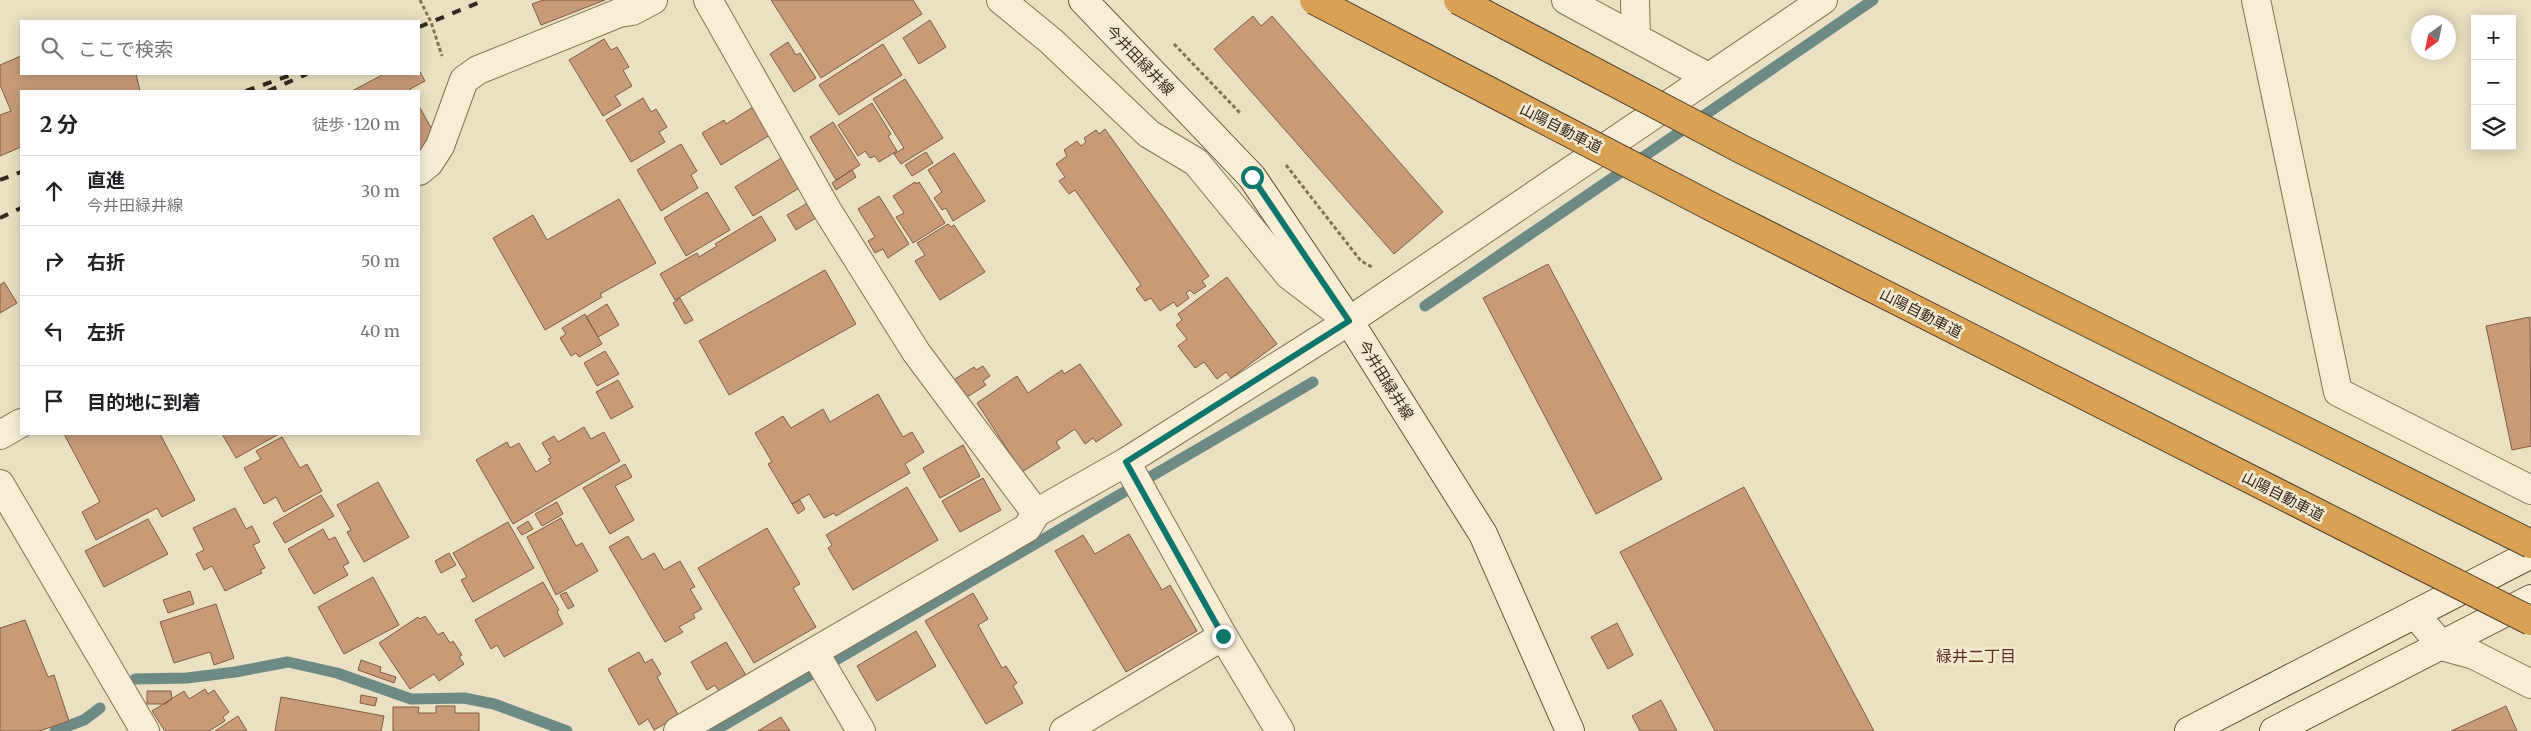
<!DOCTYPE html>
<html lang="ja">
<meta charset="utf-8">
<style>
:root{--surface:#fff;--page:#f2f2f2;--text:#202124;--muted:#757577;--line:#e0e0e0}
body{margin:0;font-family:Merriweather,"Noto Sans JP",serif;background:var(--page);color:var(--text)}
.controls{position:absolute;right:15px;top:15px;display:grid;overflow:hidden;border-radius:0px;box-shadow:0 2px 12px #0003}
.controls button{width:45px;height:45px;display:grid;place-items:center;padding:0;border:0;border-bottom:1px solid var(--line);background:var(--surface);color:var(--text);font:25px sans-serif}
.compass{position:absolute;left:2411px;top:15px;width:45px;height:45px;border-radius:50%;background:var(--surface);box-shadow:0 2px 12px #0003;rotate:213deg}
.stop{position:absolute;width:15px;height:15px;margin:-11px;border:4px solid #0f766e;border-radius:50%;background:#fff}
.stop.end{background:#0f766e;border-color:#fff;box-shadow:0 1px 5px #0008}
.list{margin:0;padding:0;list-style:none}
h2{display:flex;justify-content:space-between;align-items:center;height:65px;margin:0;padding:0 20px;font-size:21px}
h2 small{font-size:16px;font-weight:400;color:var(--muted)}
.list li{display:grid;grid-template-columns:32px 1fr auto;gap:15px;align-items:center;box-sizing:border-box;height:70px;padding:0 20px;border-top:1px solid var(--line)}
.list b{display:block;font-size:19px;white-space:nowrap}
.list p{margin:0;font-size:16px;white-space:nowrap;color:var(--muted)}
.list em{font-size:16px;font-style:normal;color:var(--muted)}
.icon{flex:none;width:28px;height:28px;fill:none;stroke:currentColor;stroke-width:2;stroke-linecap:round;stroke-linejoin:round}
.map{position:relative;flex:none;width:2531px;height:731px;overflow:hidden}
.search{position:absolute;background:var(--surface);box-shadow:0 2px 12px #0003;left:20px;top:20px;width:400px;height:55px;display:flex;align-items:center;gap:12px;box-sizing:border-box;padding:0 18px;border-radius:0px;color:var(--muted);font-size:19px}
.panel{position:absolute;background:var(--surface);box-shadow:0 2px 12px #0003;left:20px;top:90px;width:400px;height:345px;border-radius:0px}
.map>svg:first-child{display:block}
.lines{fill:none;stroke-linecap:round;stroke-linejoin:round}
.stream{stroke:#6b8b84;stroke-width:11}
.building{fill:#c89b78;stroke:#825c40}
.street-casing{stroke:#847159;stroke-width:30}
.secondary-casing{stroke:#66523d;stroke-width:30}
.path{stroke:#847159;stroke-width:3;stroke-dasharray:4 2.5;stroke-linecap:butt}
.street{stroke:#f7edd3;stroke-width:28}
.secondary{stroke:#f7edd3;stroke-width:28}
.rail{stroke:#34291d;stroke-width:4;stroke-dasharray:9 9;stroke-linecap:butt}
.highway-bridge-casing{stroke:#523f2e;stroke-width:30;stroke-linecap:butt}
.highway-bridge{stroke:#d8a154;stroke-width:28}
.route{stroke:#0f766e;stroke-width:6}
.labels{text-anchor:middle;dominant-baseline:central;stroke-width:5;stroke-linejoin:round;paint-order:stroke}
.street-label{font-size:15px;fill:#34291d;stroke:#f3ead0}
.neighbourhood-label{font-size:16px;fill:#5f2d1e;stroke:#f3ead0}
</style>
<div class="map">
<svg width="2531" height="731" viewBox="0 0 2531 731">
<rect width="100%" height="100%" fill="#ebe0c1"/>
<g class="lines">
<path class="stream" d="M 1425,306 L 1873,0
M 135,679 L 187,678 L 235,672 L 288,662 L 337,673 L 411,699 L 464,698 L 494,704 L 567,731
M 55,731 L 84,720 L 100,708
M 714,731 L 1313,382"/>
</g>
<path class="building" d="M 543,0 L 605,0 L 541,25 L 532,4 Z
M 771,0 L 913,0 L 922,14 L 821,78 Z
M 1253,16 L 1261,26 L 1272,16 L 1443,212 L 1394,254 L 1214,49 Z
M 930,20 L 946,47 L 919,64 L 903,38 Z
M 604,39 L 611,50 L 617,47 L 629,67 L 623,70 L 632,86 L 615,96 L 621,105 L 603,116 L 569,60 Z
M 788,42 L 796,55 L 800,53 L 816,78 L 794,92 L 770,54 Z
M 883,44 L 902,75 L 839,115 L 819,85 Z
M 21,56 L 21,74 L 136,74 L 140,91 L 21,91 L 21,147 L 0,156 L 0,115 L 11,111 L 0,85 L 0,65 Z
M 419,70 L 425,81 L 410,89 L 411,91 L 352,91 L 384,74 L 419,74 Z
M 905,79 L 943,138 L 901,164 L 894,154 L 904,148 L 873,99 Z
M 643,98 L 651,112 L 656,109 L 667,127 L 659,132 L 665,142 L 631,162 L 606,120 Z
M 872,103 L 891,134 L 888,136 L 897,151 L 879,162 L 875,156 L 870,158 L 865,151 L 858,156 L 838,125 Z
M 419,106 L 435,135 L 427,139 L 430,144 L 419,156 Z
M 753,107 L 770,135 L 721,165 L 702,133 L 724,120 L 726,124 Z
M 833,122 L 860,165 L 836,180 L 810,137 Z
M 1105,129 L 1209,276 L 1202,281 L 1206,286 L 1194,294 L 1190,290 L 1186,293 L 1189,298 L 1177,307 L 1174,302 L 1160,311 L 1151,298 L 1145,301 L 1136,289 L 1141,285 L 1075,190 L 1069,194 L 1059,181 L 1065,177 L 1056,164 L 1067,156 L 1064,150 L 1077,141 L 1081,146 L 1086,142 L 1084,138 L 1096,130 L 1099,134 Z
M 681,144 L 697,171 L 691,175 L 698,188 L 661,211 L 637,170 Z
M 926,152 L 933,163 L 912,176 L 905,165 Z
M 954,153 L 985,201 L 953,221 L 946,208 L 942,210 L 934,198 L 942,192 L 928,170 Z
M 783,157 L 801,187 L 753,216 L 735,187 Z
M 852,170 L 856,177 L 836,190 L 832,183 Z
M 915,182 L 916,184 L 919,182 L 945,223 L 913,243 L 896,217 L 904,213 L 893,196 Z
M 707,192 L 730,230 L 686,256 L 664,218 Z
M 879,196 L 909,244 L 888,258 L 883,249 L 875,253 L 868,241 L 875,237 L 858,209 Z
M 619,199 L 656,263 L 600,294 L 602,297 L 545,330 L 493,238 L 533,215 L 547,240 Z
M 811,201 L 819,216 L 796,230 L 787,215 Z
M 761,216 L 776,240 L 675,300 L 660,274 L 697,253 L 699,257 L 717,246 L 715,244 Z
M 948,224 L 951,227 L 954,225 L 985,272 L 940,300 L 915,261 L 925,255 L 917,243 Z
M 1548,264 L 1662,479 L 1596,514 L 1483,298 Z
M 825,270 L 856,324 L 729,395 L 699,341 Z
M 1227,277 L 1277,344 L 1231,378 L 1226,372 L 1217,379 L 1204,362 L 1195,368 L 1178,346 L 1187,339 L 1176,325 L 1182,320 L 1178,314 Z
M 4,282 L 17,303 L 0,313 L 0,285 Z
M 680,298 L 693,320 L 685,324 L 673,303 Z
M 607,304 L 619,325 L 598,337 L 586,317 Z
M 585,314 L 602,344 L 579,357 L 576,353 L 571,356 L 560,338 L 566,334 L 562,328 Z
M 2530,317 L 2531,446 L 2512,450 L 2486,326 Z
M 605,351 L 619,374 L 597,386 L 584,363 Z
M 1080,364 L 1122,425 L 1096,442 L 1093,438 L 1085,444 L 1075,429 L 1056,442 L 1060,448 L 1022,472 L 977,403 L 1017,376 L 1028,393 L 1062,370 L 1064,374 Z
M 983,366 L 990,376 L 983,381 L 986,385 L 964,399 L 952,381 L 974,367 L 976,370 Z
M 618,380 L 633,407 L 611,419 L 596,392 Z
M 878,394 L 903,437 L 912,432 L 924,452 L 905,464 L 910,473 L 836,516 L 834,513 L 824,518 L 809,494 L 792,504 L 768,464 L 772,462 L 755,433 L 783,416 L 791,428 L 823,409 L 830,422 Z
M 584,427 L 591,439 L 604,432 L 620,461 L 513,524 L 476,460 L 507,442 L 510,448 L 519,443 L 536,472 L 551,463 L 548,459 L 551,458 L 542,443 L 554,436 L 558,442 Z
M 64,434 L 160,434 L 195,500 L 162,517 L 157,508 L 96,540 L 82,512 L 100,502 Z
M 222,434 L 279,434 L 236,458 Z
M 282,437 L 300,468 L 307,464 L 322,491 L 284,512 L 276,497 L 264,504 L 244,468 L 261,459 L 256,451 Z
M 963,445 L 980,476 L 940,498 L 923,468 Z
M 625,464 L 632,477 L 615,486 L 634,520 L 610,534 L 583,488 Z
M 983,478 L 1001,510 L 960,532 L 942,501 Z
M 378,482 L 409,537 L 364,562 L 347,532 L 351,530 L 337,505 Z
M 907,487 L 938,540 L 853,590 L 828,548 L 832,545 L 826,535 Z
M 1744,487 L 1874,731 L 1715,731 L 1620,552 Z
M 321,495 L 334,516 L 285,543 L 273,523 Z
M 800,500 L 805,509 L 798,514 L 792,504 Z
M 557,502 L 563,514 L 542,526 L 535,514 Z
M 235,508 L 246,529 L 252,526 L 260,542 L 253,545 L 265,568 L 260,570 L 262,573 L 225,591 L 212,566 L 204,570 L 196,554 L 204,550 L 193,528 Z
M 561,518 L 576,546 L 582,543 L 598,571 L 556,595 L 527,537 Z
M 148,519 L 168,554 L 104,587 L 85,551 Z
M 528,521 L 533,529 L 522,535 L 517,528 Z
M 508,522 L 534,568 L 473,602 L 461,580 L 467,577 L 453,553 Z
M 767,528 L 800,584 L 793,588 L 816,627 L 754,663 L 698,568 Z
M 323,529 L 329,540 L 335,537 L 349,563 L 343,566 L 348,575 L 314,594 L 288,549 Z
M 1129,534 L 1162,590 L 1170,585 L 1197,631 L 1126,672 L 1055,551 L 1083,535 L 1095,554 Z
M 628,536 L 642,560 L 654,553 L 664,570 L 680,561 L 695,587 L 690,589 L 702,609 L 693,614 L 695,618 L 679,627 L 683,632 L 665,642 L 609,547 Z
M 449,553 L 456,565 L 441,573 L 435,561 Z
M 373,577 L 399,625 L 344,654 L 318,607 Z
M 543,582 L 559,610 L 557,612 L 563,624 L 504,657 L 497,645 L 491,649 L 475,620 Z
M 190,591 L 194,604 L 168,613 L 163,600 Z
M 566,592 L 574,606 L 568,609 L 560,595 Z
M 973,593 L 988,619 L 978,625 L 1002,668 L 1006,666 L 1017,683 L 1013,686 L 1023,703 L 986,724 L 925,621 Z
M 216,604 L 234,658 L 214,665 L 210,652 L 174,663 L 160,622 Z
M 425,616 L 438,635 L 443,632 L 450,643 L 453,641 L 462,655 L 459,657 L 464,664 L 439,681 L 434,674 L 410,689 L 379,643 L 418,617 L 420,619 Z
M 25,620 L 48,677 L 54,675 L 69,721 L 39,731 L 0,731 L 0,628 Z
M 1617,623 L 1633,655 L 1608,669 L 1591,637 Z
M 916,631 L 936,666 L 877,701 L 857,666 Z
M 726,642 L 747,677 L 720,693 L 715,685 L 707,690 L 691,662 Z
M 639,652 L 645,663 L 652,659 L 661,674 L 657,677 L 679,716 L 654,730 L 648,719 L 639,725 L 608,669 Z
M 361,660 L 381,667 L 380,672 L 396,677 L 394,683 L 358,670 Z
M 205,689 L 208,694 L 214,690 L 229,712 L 223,717 L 225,721 L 209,731 L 165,731 L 152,711 L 184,691 L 189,699 Z
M 147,691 L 171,691 L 172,699 L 165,704 L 147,704 Z
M 361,695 L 377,698 L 375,706 L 360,703 Z
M 281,697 L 384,716 L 381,731 L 275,731 Z
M 1661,700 L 1677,731 L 1640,731 L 1632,716 Z
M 436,706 L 455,706 L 455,713 L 479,713 L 479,731 L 393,731 L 393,707 L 419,707 L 418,713 L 436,713 Z
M 2506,706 L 2517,731 L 2451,731 Z
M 238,716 L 247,731 L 215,731 Z
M 781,717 L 790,731 L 758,731 Z"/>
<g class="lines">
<defs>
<path id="street" d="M 708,0 L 827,210 L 916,352 L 1036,513
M 1001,0 L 1051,41 L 1149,134 L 1196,162 L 1289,275 L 1344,317
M 1566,0 L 1708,77
M 1635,0 L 1636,38
M 2256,0 L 2338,392 L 2531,490
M 419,171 L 429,163 L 440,146 L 464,80 L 478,70 L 619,13 L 632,11 L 653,0
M 0,435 L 21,423
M 1126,462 L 1223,636 L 1280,731
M 0,484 L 145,731
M 2415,614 L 2442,646 L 2474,655 L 2531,684
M 815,653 L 861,731
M 678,731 L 1027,528 L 1036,513 L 1126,462 L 1349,321 L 1823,0
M 1064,731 L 1223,636"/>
<path id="secondary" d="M 1083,0 L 1252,177 L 1349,321 L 1483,534 L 1570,731
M 2189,731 L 2531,554
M 2274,731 L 2531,599"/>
</defs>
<use href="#street" class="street-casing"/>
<use href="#secondary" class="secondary-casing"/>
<path class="path" d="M 420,0 L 431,22 L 442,56
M 1174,44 L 1241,114
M 1286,165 L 1361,261 L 1372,267"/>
<use href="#street" class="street"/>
<use href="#secondary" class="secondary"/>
<path class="rail" d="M 419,27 L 485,0
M 246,91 L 294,74
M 268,91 L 307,74
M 0,180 L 21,172
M 0,218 L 21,208"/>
<defs>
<path id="highway-bridge" d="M 1314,0 L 1714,208 L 2531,621
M 1458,0 L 1743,150 L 2531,544"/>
</defs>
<use href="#highway-bridge" class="highway-bridge-casing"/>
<use href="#highway-bridge" class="highway-bridge"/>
</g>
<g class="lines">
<path class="route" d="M 1223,636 L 1126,462 L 1349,321 L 1252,177"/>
</g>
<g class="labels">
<g class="street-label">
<text transform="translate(1140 60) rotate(46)">今井田緑井線</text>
<text transform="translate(1561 128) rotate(27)">山陽自動車道</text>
<text transform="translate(1921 313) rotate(27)">山陽自動車道</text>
<text transform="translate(1386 380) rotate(58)">今井田緑井線</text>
<text transform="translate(2283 496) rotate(27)">山陽自動車道</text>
</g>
<g class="neighbourhood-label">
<text x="1976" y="656">緑井二丁目</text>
</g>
</g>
</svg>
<div class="controls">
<button>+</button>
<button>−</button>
<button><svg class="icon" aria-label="layers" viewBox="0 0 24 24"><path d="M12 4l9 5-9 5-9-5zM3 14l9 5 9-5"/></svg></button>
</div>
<svg class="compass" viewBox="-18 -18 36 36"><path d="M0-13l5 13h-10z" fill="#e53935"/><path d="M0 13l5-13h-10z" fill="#757577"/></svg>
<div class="stop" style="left:1252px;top:177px"></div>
<div class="stop end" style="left:1223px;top:636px"></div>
<div class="search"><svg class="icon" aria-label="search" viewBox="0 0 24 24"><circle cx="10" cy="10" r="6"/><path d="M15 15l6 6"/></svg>ここで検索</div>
<section class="panel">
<h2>2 分<small>徒歩 · 120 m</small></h2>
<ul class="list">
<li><svg class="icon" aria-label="ahead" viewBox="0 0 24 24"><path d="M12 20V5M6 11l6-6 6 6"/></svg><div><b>直進</b><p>今井田緑井線</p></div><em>30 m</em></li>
<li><svg class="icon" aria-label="right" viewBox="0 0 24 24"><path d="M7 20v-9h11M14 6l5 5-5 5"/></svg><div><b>右折</b></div><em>50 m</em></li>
<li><svg class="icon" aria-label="left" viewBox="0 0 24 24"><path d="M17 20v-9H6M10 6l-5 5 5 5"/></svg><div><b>左折</b></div><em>40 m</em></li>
<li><svg class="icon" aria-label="arrive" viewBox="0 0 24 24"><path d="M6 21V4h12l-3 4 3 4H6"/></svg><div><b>目的地に到着</b></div></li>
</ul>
</section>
</div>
